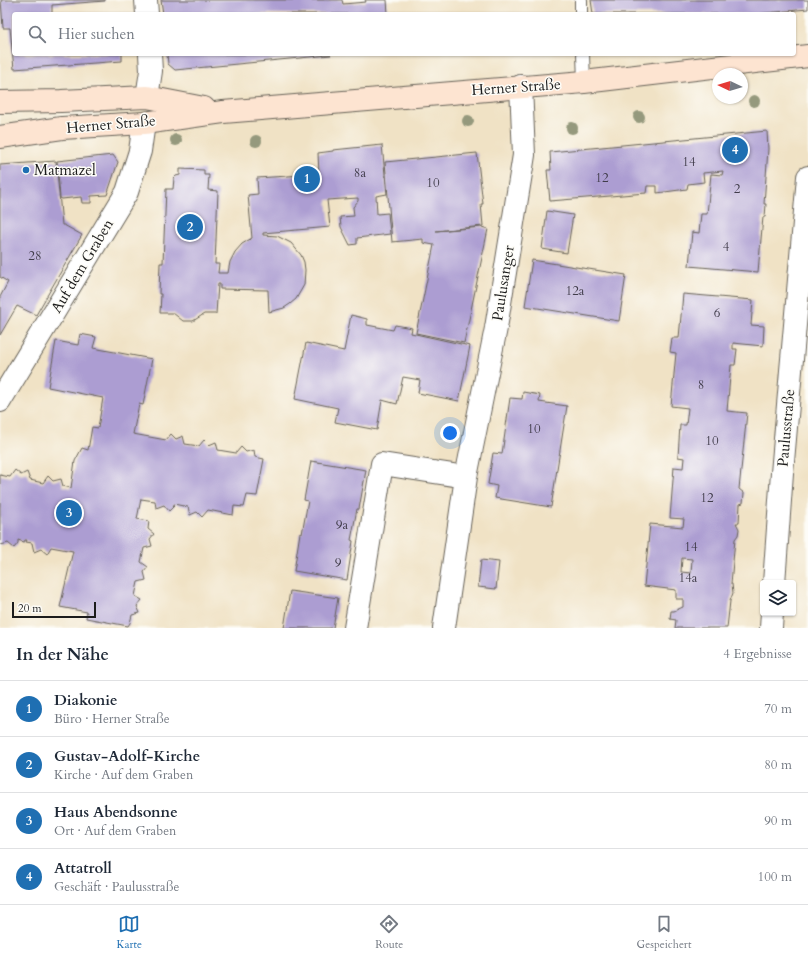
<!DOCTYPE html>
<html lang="de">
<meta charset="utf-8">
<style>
:root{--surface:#fff;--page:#f6f6f7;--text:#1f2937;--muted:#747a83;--line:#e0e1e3;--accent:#1f6fb2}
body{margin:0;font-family:Cardo,serif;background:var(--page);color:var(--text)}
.controls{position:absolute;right:12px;bottom:12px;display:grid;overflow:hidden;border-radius:4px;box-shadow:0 1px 3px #0004}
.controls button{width:36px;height:36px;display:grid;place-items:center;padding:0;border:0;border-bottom:1px solid var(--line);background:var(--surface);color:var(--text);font:20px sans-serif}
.compass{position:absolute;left:712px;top:68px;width:36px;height:36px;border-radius:50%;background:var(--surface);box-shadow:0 1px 3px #0004;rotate:274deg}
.scale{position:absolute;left:12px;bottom:10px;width:84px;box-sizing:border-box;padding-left:4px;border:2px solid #1c1c1c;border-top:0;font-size:11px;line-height:14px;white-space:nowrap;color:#1c1c1c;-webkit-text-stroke:3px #fdfcf7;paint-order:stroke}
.you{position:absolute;left:450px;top:433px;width:14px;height:14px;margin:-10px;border:3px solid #fff;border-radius:50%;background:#1a73e8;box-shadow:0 0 0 6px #1a73e833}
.badge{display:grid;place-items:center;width:26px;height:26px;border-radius:50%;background:var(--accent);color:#fff;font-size:13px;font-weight:700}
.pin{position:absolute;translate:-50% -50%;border:2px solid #fff;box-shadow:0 1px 4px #0006}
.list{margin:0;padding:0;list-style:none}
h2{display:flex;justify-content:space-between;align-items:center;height:52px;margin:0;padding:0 16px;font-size:17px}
h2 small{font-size:13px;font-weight:400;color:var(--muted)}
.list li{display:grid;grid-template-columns:26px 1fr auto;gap:12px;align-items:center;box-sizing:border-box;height:56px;padding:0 16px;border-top:1px solid var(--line)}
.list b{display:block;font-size:15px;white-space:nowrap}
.list p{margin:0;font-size:13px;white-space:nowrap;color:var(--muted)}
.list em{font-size:13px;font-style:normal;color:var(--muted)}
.icon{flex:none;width:22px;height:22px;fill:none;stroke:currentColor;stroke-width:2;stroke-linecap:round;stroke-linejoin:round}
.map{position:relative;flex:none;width:808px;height:628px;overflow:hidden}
.search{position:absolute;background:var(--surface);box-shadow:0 1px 3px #0004;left:12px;right:12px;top:12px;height:44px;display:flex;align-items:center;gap:10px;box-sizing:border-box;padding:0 14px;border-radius:4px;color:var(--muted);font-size:15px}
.sheet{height:276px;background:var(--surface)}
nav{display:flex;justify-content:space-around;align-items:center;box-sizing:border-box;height:56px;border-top:1px solid var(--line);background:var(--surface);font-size:11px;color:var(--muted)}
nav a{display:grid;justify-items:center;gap:2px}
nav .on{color:var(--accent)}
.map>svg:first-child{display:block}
.building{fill:#ac9dd2;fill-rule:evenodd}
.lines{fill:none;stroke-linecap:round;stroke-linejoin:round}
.lane-casing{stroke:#666157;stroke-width:14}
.street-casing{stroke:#666157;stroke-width:24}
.secondary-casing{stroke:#666157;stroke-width:24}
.lane{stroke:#fff;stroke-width:12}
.street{stroke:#fff;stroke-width:22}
.secondary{stroke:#fde4d1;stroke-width:22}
.tree{fill:#95997d}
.poi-dot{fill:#1f6fb2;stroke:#fdfcf7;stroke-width:1.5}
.labels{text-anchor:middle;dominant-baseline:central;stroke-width:3;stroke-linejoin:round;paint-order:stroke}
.number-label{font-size:13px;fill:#403c4a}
.street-label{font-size:15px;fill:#1c1c1c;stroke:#fdfcf7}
.poi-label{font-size:15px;fill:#1c1c1c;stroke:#fdfcf7;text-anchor:start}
</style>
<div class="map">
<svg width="808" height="628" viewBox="0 0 808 628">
<rect width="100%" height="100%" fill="#fdfcf7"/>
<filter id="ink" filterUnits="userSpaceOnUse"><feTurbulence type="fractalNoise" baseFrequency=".025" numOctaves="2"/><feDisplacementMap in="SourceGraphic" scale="8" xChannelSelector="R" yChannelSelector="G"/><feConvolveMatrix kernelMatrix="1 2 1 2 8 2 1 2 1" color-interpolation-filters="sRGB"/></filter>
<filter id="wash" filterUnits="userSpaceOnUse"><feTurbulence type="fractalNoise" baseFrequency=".012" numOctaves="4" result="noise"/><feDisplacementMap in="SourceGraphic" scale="16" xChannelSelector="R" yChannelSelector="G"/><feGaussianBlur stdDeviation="0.9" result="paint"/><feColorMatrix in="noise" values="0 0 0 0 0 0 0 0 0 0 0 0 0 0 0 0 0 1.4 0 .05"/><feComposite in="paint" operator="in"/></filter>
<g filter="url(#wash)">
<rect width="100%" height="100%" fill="#f0e2c5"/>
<g id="blocks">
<path class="building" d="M 1,0 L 105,0 L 105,1 L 52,5 L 52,14 L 14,14 L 14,54 L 122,54 L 122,61 L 14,69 L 10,28 L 3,28 Z
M 161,0 L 342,0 L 343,4 L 366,2 L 365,0 L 387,0 L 388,14 L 163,14 Z
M 591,0 L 808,0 L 808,9 L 755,14 L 593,14 Z
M 167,54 L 330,54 L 331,55 L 175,70 L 168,64 Z
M 767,131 L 768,149 L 764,204 L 766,204 L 765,217 L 763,217 L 758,272 L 689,266 L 692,232 L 699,233 L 701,214 L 707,214 L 711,174 L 722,175 L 723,171 L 703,173 L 704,182 L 688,184 L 687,189 L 657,193 L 657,186 L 647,186 L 646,193 L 550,201 L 547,170 L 551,170 L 550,152 Z
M 382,145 L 387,194 L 376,196 L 377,214 L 388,213 L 390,234 L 357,238 L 357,244 L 350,245 L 341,227 L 340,217 L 354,216 L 353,207 L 358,201 L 358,198 L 327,200 L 330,227 L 263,233 L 263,235 L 277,236 L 291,243 L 301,255 L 304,262 L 305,270 L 304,285 L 296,299 L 290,304 L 284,308 L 269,312 L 268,290 L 220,289 L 220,284 L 218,284 L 216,314 L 204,314 L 193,321 L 183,321 L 173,313 L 160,313 L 161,294 L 159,294 L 160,263 L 163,263 L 166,189 L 173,189 L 174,178 L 176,176 L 180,175 L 180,169 L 204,170 L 204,175 L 209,175 L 208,190 L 218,191 L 215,264 L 219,264 L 218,273 L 228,273 L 230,262 L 235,252 L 242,244 L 252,238 L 248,195 L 258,194 L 257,178 L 319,174 L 318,153 L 333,151 L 333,150 Z
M 477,153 L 483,204 L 481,204 L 483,226 L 436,231 L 482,227 L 488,229 L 464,343 L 416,333 L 434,245 L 423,243 L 423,239 L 392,242 L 385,162 Z
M 113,155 L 118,162 L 107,195 L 91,196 L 91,203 L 82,203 L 81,197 L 62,199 L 60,198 L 57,161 Z
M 56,161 L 62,225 L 64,225 L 82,235 L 36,315 L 17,306 L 0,335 L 0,297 L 8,282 L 0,277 L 0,165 Z
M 547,211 L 573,215 L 567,253 L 542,249 Z
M 532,260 L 626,275 L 619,321 L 525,306 Z
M 683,294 L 753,300 L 751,325 L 764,326 L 763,346 L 733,343 L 733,349 L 737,349 L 735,365 L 731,365 L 727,411 L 747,413 L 739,489 L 744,493 L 743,503 L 740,504 L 739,523 L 736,523 L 739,529 L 738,535 L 735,539 L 731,584 L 732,584 L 733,593 L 730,601 L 727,628 L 675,628 L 676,620 L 670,619 L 671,611 L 674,611 L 683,607 L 683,599 L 676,599 L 676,590 L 644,586 L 650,524 L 683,527 L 684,519 L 670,518 L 674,467 L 683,468 L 684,458 L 678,457 L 680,425 L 686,425 L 688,408 L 671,406 L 676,353 L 670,352 L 672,338 L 679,338 ZM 682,558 L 692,559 L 691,573 L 681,572 Z
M 351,315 L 367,319 L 367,325 L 393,330 L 395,325 L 412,328 L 411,333 L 470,346 L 459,401 L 418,393 L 420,380 L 403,377 L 397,404 L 382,400 L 377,430 L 335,422 L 338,408 L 295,399 L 306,343 L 344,351 Z
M 80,334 L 96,337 L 93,348 L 152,359 L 143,405 L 139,404 L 133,434 L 166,440 L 171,434 L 176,439 L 183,436 L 185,444 L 199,446 L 204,440 L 209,445 L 216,442 L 218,450 L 236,453 L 241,447 L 246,452 L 254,450 L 255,457 L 264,459 L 257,496 L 247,495 L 244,507 L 234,506 L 233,515 L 208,510 L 202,517 L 197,512 L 190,515 L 188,507 L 174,504 L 174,506 L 169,511 L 164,505 L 156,508 L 155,501 L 141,499 L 137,519 L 149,521 L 148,529 L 154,534 L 150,539 L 152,546 L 144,548 L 141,562 L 148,567 L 144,572 L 146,580 L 138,582 L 135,596 L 142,600 L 137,606 L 140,613 L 132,615 L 130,623 L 128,626 L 86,618 L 87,612 L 60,607 L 73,551 L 51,547 L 47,554 L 41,549 L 34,552 L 32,543 L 26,542 L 27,540 L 25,540 L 24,542 L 18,540 L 18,543 L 14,548 L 8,543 L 1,545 L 0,542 L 0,475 L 10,477 L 15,470 L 21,475 L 27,472 L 30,480 L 43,483 L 48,476 L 53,481 L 61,479 L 63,486 L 71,488 L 75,461 L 82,448 L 88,450 L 92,427 L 98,428 L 103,398 L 48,387 L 56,341 L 78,345 Z
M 523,392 L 540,395 L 539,402 L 567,406 L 551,507 L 495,498 L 497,486 L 488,484 L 493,453 L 502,454 L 510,398 L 522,399 Z
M 311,461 L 366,470 L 359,509 L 357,509 L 351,540 L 353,541 L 347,580 L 294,571 L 300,533 L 302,534 L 308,501 L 304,500 Z
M 481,560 L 499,562 L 496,589 L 478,587 Z
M 290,591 L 338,598 L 333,628 L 284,628 Z"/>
</g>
</g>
<g filter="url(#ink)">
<use href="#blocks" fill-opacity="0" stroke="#666157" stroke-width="1"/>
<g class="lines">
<defs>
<path id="lane" d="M 581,0 L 581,14
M 583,54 L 584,82"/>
<path id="street" d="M 146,0 L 147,14
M 147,97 L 151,71 L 150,54
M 0,401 L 127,192 L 140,151 L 144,123
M 774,583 L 782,473 L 808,177
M 355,628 L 382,464 L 466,477
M 444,628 L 466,477 L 496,328 L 524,155 L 521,86
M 771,628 L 772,613"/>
<path id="secondary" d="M 0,102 L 61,101 L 147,97 L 204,108
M 0,137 L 62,128 L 144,123 L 223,112 L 584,82 L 808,56"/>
</defs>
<use href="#lane" class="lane-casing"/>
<use href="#street" class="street-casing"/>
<use href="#secondary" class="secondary-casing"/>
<use href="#lane" class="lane"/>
<use href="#street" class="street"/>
<use href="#secondary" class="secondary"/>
</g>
<g class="tree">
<circle cx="754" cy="101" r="6"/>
<circle cx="639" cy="117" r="6"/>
<circle cx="468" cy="121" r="6"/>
<circle cx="572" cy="128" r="6"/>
<circle cx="176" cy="140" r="6"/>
<circle cx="256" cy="141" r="6"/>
</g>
</g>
<circle class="poi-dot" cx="26" cy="170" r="4"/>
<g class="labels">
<g class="number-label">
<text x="689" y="162">14</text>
<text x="360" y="173">8a</text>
<text x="602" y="178">12</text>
<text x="433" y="183">10</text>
<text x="737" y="189">2</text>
<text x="726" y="247">4</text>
<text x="35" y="256">28</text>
<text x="575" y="291">12a</text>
<text x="717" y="313">6</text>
<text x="701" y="385">8</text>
<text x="534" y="429">10</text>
<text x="712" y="441">10</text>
<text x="707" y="498">12</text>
<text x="342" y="525">9a</text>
<text x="691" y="547">14</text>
<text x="338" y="563">9</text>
<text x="688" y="578">14a</text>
</g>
<g class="street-label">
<text transform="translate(516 87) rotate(-4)">Herner Straße</text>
<text transform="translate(111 124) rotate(-5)">Herner Straße</text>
<text transform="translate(82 266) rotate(-59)">Auf dem Graben</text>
<text transform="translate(503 283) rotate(-81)">Paulusanger</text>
<text transform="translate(786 428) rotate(-85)">Paulusstraße</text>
</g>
<g class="poi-label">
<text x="34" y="170">Matmazel</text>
</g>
</g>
</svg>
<div class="controls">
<button><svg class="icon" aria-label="layers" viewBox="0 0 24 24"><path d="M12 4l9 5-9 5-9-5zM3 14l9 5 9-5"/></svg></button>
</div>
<svg class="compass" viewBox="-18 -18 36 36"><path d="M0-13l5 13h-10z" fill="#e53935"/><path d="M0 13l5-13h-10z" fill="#747a83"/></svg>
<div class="scale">20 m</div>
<div class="you"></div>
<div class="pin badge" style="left:307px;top:179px">1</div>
<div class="pin badge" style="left:190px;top:227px">2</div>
<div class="pin badge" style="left:69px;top:513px">3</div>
<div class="pin badge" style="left:735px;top:150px">4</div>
<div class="search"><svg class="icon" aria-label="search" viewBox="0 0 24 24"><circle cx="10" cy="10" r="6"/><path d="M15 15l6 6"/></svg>Hier suchen</div>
</div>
<section class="sheet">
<h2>In der Nähe<small>4 Ergebnisse</small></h2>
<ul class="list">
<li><span class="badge">1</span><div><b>Diakonie</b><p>Büro · Herner Straße</p></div><em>70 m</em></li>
<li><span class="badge">2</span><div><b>Gustav-Adolf-Kirche</b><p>Kirche · Auf dem Graben</p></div><em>80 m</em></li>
<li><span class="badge">3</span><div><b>Haus Abendsonne</b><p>Ort · Auf dem Graben</p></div><em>90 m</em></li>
<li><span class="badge">4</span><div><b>Attatroll</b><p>Geschäft · Paulusstraße</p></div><em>100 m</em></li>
</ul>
</section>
<nav>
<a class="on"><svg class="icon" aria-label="map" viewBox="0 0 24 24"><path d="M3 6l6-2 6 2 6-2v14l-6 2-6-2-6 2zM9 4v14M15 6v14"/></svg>Karte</a>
<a><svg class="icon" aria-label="directions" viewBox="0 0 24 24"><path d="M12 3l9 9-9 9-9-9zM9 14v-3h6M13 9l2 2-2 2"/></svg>Route</a>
<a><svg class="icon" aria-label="saved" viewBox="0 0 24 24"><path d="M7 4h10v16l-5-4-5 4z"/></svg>Gespeichert</a>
</nav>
